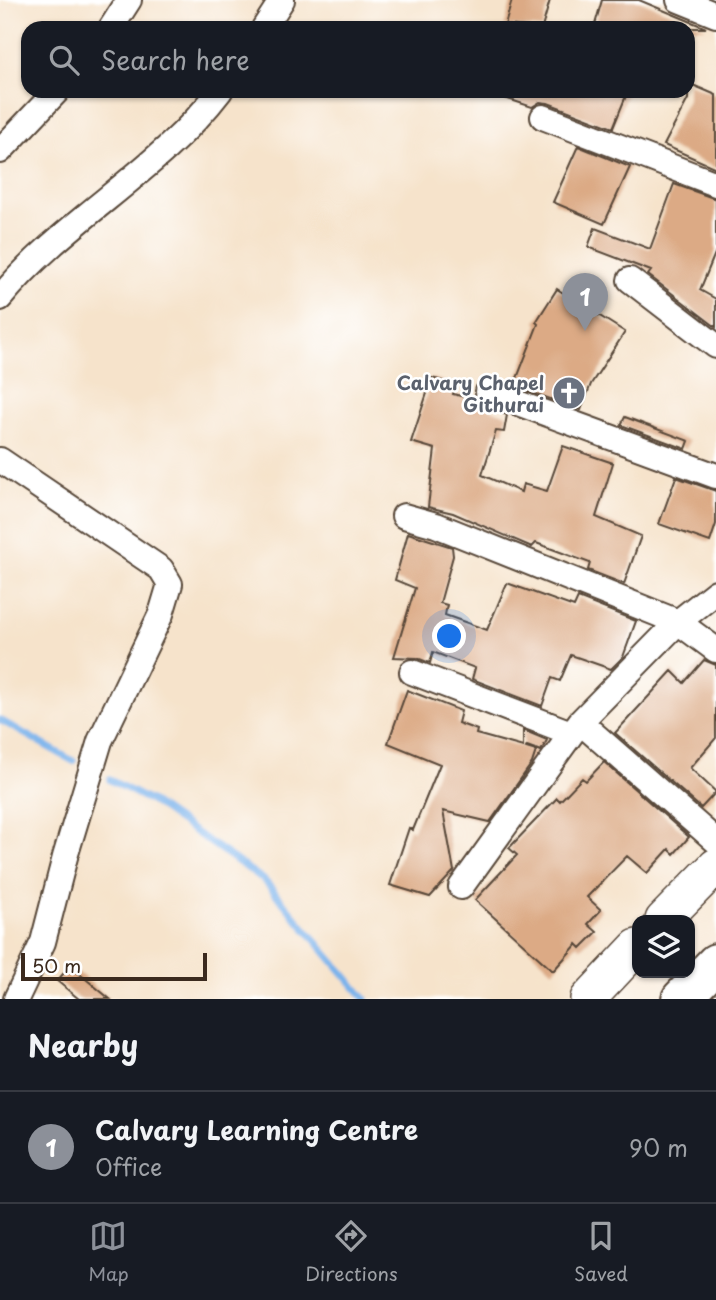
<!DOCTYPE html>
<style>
:root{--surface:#171b24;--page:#20242c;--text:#f1f3f6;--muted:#9ea1a6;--line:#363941;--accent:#8c9099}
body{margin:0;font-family:"Playpen Sans",sans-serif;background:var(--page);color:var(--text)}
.controls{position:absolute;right:21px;bottom:21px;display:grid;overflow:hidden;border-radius:14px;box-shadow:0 2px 5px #0004}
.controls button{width:63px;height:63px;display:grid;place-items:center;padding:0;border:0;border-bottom:2px solid var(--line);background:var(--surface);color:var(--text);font:35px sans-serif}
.scale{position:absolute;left:21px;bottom:18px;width:186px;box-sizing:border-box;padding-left:7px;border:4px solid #3b2a1e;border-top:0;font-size:19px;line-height:24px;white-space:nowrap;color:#3b2a1e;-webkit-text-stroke:5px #fff;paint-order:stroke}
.you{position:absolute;left:450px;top:637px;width:24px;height:24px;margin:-18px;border:5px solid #fff;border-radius:50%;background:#1a73e8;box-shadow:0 0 0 10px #1a73e833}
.badge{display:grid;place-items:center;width:46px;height:46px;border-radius:50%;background:var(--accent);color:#fff;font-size:23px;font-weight:700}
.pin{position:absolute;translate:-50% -58px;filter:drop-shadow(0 2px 4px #0008)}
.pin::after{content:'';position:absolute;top:37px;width:24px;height:21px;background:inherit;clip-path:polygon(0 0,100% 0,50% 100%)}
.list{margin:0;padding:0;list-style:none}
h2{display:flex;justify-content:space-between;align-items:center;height:91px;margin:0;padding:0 28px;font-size:30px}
h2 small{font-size:23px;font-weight:400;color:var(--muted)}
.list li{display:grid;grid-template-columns:46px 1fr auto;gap:21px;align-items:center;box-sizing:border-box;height:112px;padding:0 28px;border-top:2px solid var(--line)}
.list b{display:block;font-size:26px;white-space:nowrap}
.list p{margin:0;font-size:23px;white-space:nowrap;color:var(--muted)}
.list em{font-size:23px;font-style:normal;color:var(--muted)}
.icon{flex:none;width:38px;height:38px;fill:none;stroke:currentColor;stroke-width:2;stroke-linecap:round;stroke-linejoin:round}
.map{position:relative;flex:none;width:716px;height:999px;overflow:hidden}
.search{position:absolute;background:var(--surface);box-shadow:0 2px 5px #0004;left:21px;right:21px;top:21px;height:77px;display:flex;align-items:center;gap:18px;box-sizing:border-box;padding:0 24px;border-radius:21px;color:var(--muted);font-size:26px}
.sheet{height:203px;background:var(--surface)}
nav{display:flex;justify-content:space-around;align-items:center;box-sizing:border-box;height:98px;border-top:2px solid var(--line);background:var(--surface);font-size:19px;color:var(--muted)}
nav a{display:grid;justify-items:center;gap:4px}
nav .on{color:var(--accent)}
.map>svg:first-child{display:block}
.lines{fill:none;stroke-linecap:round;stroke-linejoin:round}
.stream{stroke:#7cb3eb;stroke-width:7}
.building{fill:#dcaa85}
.minor-casing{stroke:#574638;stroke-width:28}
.secondary-casing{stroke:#574638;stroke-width:38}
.trunk-casing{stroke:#574638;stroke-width:42}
.minor{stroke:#fff;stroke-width:24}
.secondary{stroke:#fff;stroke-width:35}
.trunk{stroke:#fff;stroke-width:38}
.labels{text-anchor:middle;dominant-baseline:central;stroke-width:5;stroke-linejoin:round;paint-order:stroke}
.worship-label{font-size:19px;font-weight:bold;fill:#5b616d;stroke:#fff;text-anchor:end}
</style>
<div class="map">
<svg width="716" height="999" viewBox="0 0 716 999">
<rect width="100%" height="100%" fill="#fff"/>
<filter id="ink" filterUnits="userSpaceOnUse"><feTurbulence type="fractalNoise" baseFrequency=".0143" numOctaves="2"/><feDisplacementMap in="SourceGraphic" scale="14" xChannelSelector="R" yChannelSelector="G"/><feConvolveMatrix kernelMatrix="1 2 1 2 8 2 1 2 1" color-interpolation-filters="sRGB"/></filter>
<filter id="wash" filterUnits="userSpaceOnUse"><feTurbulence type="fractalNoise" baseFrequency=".00686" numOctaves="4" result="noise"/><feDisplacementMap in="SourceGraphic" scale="28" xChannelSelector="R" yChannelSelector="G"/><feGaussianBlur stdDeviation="1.57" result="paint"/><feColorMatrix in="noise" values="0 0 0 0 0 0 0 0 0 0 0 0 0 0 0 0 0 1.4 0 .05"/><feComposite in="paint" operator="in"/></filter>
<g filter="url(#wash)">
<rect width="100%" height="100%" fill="#f6e3cb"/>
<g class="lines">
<path class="stream" d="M 0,720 L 73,761
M 110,780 L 152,802 L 264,880 L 365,999"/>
</g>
<g id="blocks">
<path class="building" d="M 512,0 L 550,0 L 542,28 L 505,25 Z
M 602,0 L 639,0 L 706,28 L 594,28 Z
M 688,83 L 716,95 L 716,168 L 664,145 L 688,99 Z
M 497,91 L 628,91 L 613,128 L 548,103 L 540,102 L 532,107 L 496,95 Z
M 578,146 L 630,167 L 604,224 L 553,202 Z
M 674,184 L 716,199 L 716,251 L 700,290 L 716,299 L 716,327 L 648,275 L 651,271 L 588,247 L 595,228 L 650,249 Z
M 557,289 L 625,332 L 591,384 L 581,410 L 514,386 L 538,324 L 536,322 Z
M 432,378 L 456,385 L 453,394 L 476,400 L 483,406 L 507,415 L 504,432 L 496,431 L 482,475 L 521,492 L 523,484 L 547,491 L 563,446 L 613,463 L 596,517 L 641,536 L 624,584 L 588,570 L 590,563 L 536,543 L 532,547 L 453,513 L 428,507 L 435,449 L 411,442 Z
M 625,417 L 689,441 L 686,449 L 621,425 Z
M 676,477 L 716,491 L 716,524 L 710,542 L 659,524 Z
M 408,533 L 452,547 L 453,556 L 440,603 L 447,605 L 445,615 L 487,630 L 507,583 L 574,607 L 578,598 L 636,621 L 623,657 L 611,669 L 571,655 L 560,681 L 552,678 L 542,706 L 472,679 L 475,668 L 433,652 L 430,663 L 417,658 L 394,657 L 415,588 L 395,580 Z
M 704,660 L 716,665 L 716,738 L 690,768 L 716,792 L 701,808 L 615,733 L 672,671 L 684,683 Z
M 407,690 L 461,711 L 458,723 L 477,730 L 476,734 L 523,747 L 523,730 L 547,740 L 541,751 L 527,746 L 526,748 L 536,751 L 532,763 L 490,822 L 443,811 L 454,871 L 430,897 L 390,885 L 409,828 L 413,830 L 440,764 L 388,743 Z
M 604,762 L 689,837 L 674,854 L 669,849 L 647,873 L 627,856 L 587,897 L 601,910 L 588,924 L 597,932 L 581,948 L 577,944 L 553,971 L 475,900 L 517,855 L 509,848 L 557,798 L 560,801 L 582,778 L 586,781 Z
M 70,966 L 110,999 L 79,999 L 57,981 Z"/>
</g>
</g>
<g filter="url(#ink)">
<use href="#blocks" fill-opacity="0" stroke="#574638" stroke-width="2"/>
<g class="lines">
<defs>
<path id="minor" d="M 679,0 L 716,15
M 111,28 L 129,0
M 264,28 L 282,0
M 543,117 L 716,184
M 0,151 L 57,91
M 630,280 L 716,346
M 0,298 C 64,220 159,171 220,91
M 488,392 L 716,476
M 0,460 L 161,569 L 170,584 L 161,614 L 100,741 L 65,857 L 43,942 L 16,999
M 404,516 L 436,525 L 678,622 L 716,650
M 412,672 L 571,733
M 580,722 L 716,841
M 461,887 L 580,722 L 678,622 L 716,592"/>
<path id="secondary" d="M 663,920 L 716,866
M 588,999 L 637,947"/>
<path id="trunk" d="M 681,999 L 716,963"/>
</defs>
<use href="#minor" class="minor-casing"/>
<use href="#secondary" class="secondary-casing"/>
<use href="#trunk" class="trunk-casing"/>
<use href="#minor" class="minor"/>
<use href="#secondary" class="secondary"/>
<use href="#trunk" class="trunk"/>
</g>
</g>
<defs>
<symbol id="church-disc" viewBox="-11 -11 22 22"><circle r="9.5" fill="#6b7280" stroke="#fff"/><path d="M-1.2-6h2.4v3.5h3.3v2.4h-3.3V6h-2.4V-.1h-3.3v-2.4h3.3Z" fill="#fff"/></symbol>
</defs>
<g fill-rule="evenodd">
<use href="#church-disc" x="550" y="374" width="38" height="38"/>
</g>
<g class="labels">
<g class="worship-label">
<text x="544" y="382">Calvary Chapel<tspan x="544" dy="22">Githurai</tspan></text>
</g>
</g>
</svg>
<div class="controls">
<button><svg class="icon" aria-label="layers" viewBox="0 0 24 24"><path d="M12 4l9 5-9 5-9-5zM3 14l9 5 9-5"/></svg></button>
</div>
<div class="scale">50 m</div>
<div class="you"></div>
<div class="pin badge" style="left:585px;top:331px">1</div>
<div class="search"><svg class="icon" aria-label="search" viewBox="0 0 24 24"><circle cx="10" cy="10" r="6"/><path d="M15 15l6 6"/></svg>Search here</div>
</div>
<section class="sheet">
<h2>Nearby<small></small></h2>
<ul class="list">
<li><span class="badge">1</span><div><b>Calvary Learning Centre</b><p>Office</p></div><em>90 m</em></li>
</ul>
</section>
<nav>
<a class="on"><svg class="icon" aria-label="map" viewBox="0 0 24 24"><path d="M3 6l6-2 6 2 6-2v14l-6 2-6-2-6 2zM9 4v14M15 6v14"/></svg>Map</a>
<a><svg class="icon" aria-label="directions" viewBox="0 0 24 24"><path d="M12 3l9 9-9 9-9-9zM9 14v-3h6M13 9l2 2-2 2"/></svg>Directions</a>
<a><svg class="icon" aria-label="saved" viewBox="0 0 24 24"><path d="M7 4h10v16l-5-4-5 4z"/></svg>Saved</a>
</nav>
